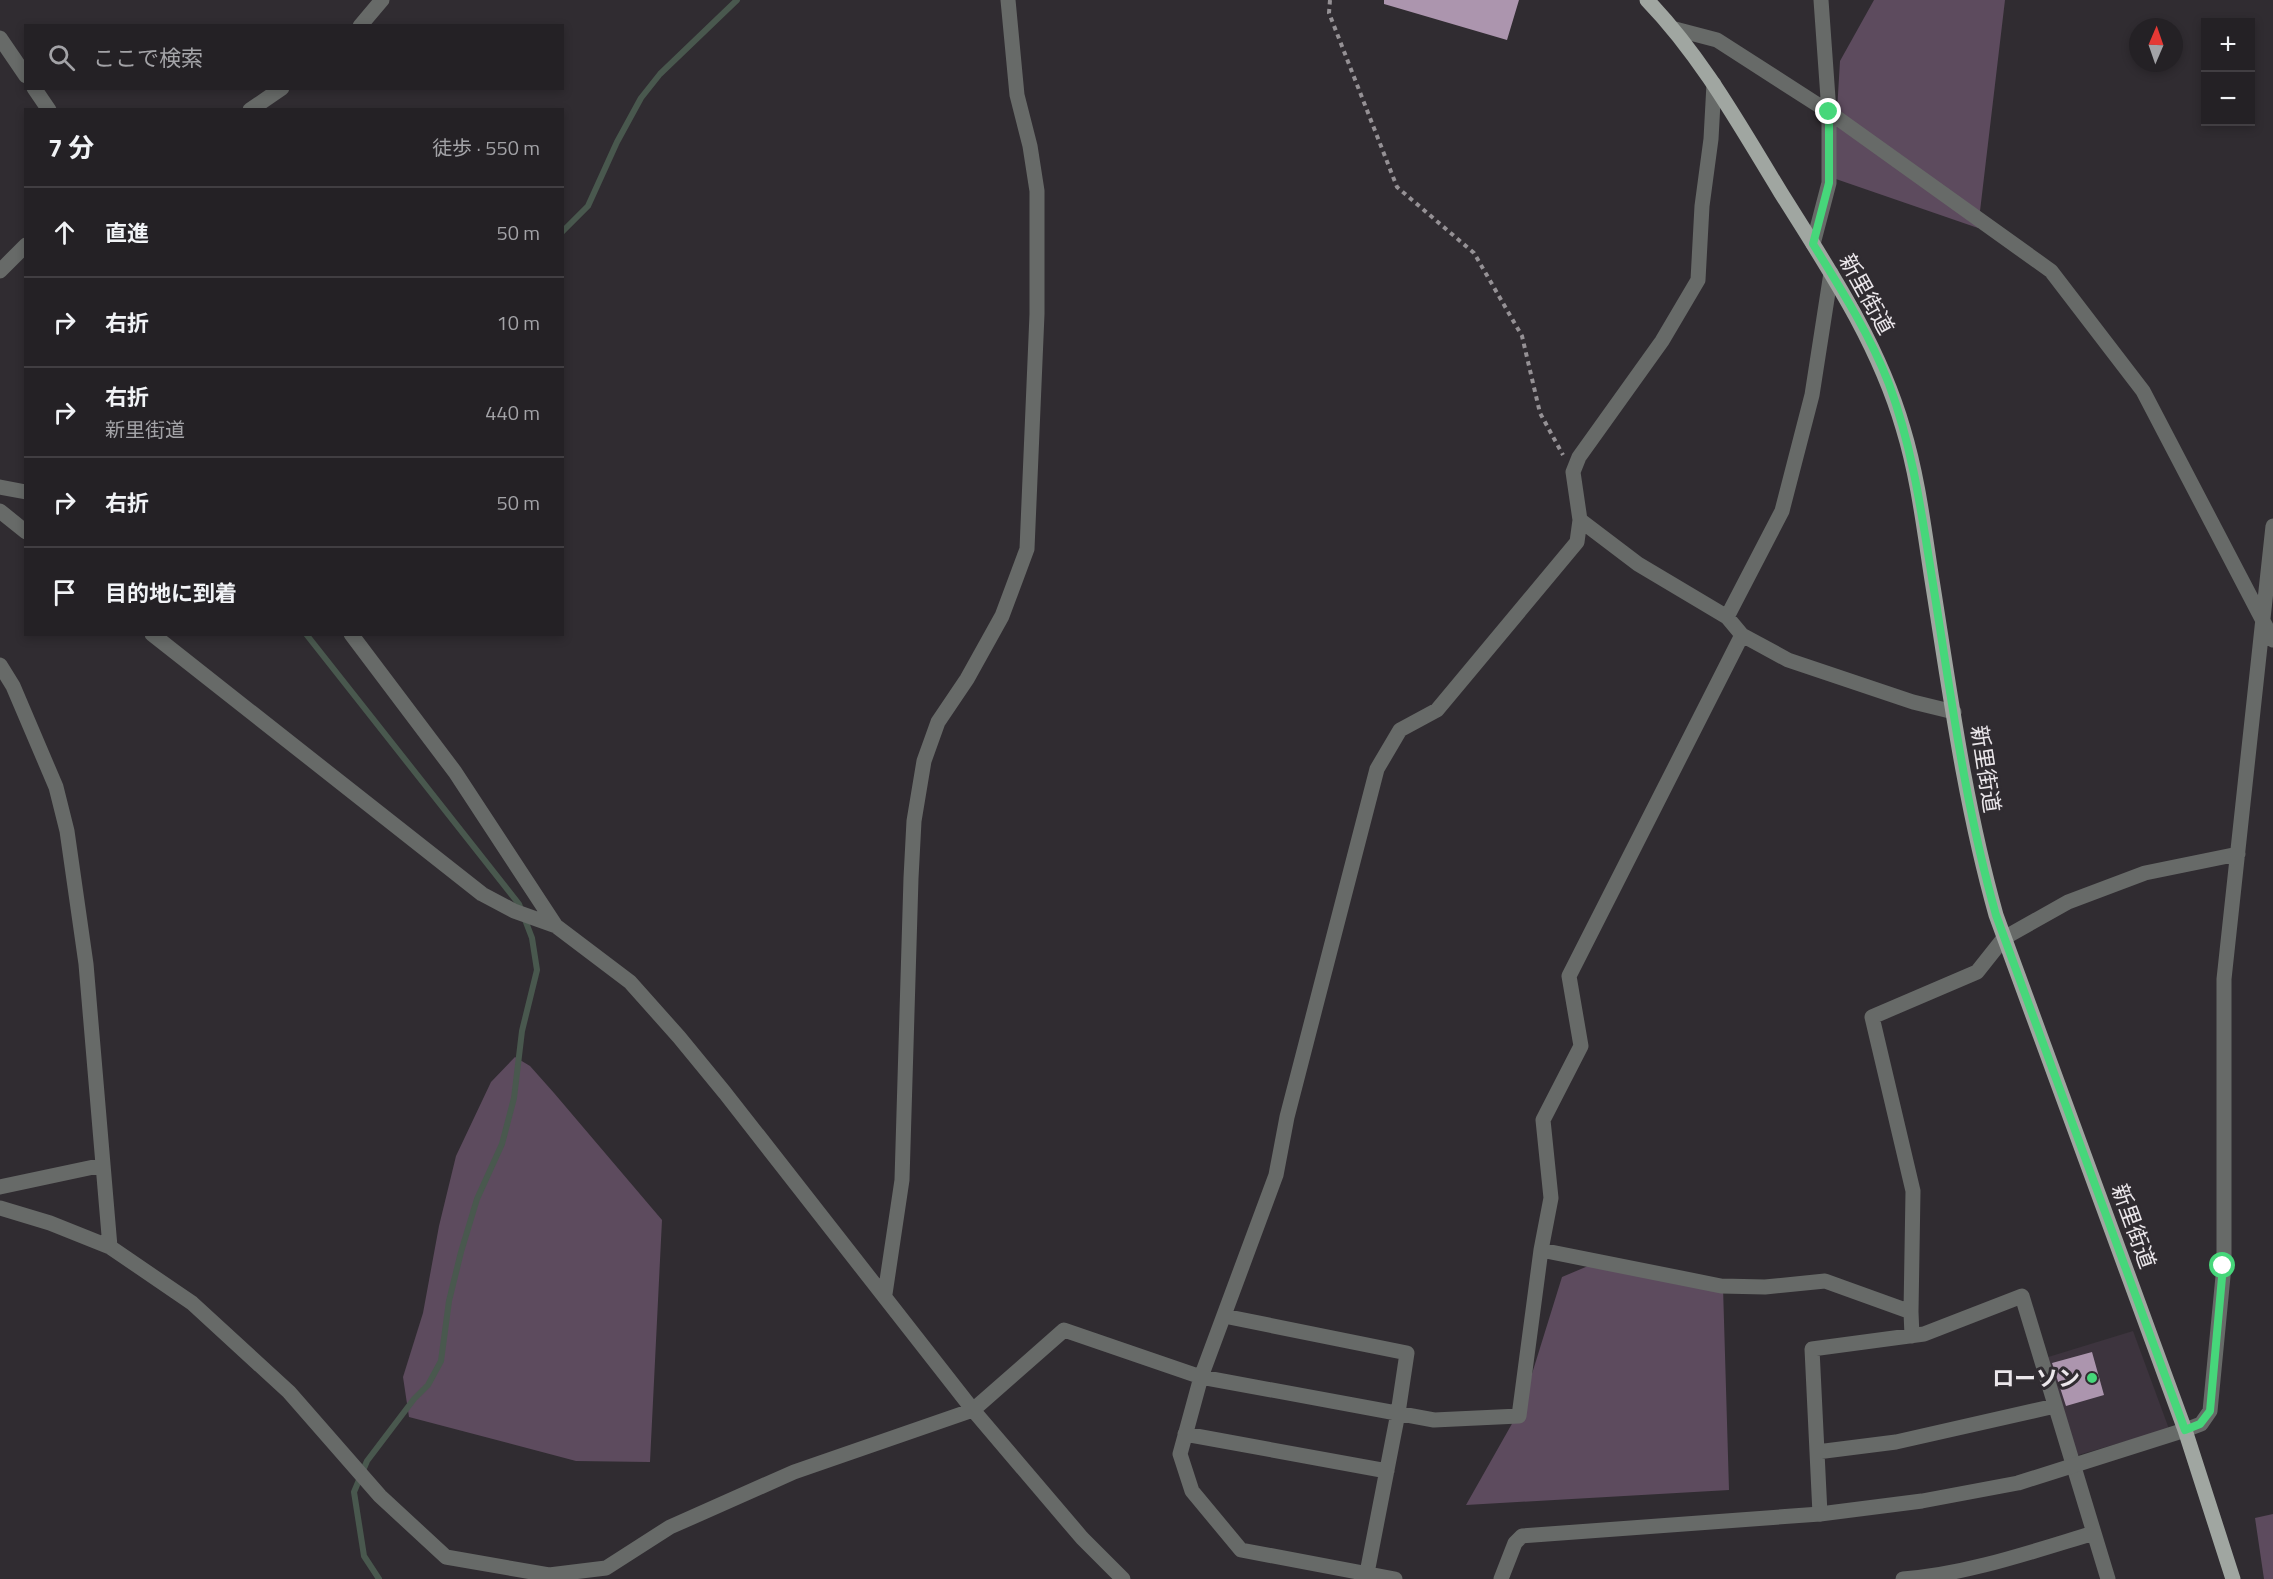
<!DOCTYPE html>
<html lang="ja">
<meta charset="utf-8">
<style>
:root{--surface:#242125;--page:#2c292d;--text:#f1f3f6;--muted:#a3a3a7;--line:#413e42}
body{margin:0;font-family:"Titillium Web","Noto Sans JP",sans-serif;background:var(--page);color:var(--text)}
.controls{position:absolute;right:18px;top:18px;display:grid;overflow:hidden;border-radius:0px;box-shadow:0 3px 9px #0003}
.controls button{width:54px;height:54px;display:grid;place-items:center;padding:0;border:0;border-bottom:2px solid var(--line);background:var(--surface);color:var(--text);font:30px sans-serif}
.compass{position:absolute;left:2129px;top:18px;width:54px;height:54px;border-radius:50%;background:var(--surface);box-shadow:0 3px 9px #0003;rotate:2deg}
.stop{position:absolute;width:18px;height:18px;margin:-14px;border:4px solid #46d77a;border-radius:50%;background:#fff}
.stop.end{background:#46d77a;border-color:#fff;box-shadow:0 2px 6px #0008}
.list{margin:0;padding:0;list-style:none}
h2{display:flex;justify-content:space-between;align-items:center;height:78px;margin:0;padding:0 24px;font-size:26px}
h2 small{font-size:20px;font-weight:400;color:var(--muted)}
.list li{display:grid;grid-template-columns:39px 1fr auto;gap:18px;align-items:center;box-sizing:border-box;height:90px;padding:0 24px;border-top:2px solid var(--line)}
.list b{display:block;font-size:22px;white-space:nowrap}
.list p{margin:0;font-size:20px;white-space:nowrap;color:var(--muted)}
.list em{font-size:20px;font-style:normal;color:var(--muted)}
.icon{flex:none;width:33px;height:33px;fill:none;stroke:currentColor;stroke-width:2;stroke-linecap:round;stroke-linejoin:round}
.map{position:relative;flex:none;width:2273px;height:1579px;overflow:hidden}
.search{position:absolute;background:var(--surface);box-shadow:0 3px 9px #0003;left:24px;top:24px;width:540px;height:66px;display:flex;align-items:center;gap:15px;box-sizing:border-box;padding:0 21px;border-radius:0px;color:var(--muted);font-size:22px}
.panel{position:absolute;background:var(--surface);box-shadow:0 3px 9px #0003;left:24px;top:108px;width:540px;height:528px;border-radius:0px}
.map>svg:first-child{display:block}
.built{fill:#3d343e}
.green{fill:#5d4b5e}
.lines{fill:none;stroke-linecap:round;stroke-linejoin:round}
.stream{stroke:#49584e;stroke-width:6}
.building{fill:#ac95ae}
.path{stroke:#959195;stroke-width:4;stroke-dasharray:4.5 4.5;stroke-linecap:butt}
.minor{stroke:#676a68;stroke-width:15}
.tertiary{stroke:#676a68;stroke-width:15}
.primary{stroke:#a0a6a1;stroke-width:15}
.route{stroke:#46d77a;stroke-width:8}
.poi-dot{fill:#46d77a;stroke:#302c31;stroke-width:2}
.labels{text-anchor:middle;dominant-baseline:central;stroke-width:6;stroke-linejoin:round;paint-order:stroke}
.street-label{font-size:22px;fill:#ebe7eb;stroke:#302c31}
.poi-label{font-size:22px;font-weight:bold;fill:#ebe7eb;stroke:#302c31;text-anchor:end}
</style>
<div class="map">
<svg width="2273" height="1579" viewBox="0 0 2273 1579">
<rect width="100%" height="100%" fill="#302c31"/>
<path class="built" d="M 2133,1331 L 2169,1429 L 2078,1455 L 2045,1358 Z"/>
<path class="green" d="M 1874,0 L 2005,0 L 1978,228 L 1833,178 L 1840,61 Z
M 515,1057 L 530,1066 L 554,1093 L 662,1220 L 650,1462 L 576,1461 L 409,1417 L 403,1377 L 423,1313 L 439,1226 L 456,1156 L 491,1082 Z
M 1607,1258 L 1723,1287 L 1729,1490 L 1466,1505 L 1522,1406 L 1562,1277 Z
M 2273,1514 L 2273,1579 L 2264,1579 L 2255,1518 Z"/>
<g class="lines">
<path class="stream" d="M 562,232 L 588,206 L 617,142 L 641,98 L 660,74 L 737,0
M 306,634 L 519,904 L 532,938 L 537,970 L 522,1031 L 514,1098 L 502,1144 L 477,1199 L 461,1252 L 449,1301 L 441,1361 L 428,1385 L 414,1399 L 367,1461 L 354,1492 L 364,1556 L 379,1579"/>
</g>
<path class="building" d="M 1384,0 L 1519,0 L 1507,40 L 1384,4 Z
M 2092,1352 L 2104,1395 L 2066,1406 L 2052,1363 Z"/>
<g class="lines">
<path class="path" d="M 1330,0 L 1329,13 L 1397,187 L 1474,253 L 1522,336 L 1540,413 L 1563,455"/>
<path class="minor" d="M 360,26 L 382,0
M 1675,29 L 1717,40 L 1829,112 L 2051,271 L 2143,391 L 2273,640
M 0,38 L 26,76
M 34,88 L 49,110
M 250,110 L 282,88
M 1813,244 L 1829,183 L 1829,112 L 1821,0
M 0,271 L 26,245
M 0,487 L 26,492
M 0,511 L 26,532
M 1580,520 L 1638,564 L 1727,617 L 1742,635 L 1788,660 L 1913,702 L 1954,712
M 1727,617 L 1782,511 L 1812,395 L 1831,273
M 152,634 L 482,894 L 514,911 L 556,926 L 630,982 L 679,1037 L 725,1093 L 973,1410 L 1082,1538 L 1123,1579
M 351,634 L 455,772 L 556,926
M 0,665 L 13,686 L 56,787 L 67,831 L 86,964 L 110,1247
M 0,1187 L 103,1165
M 0,1208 L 50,1223 L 110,1247 L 192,1303 L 289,1392 L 380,1496 L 446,1557 L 549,1575 L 606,1568 L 670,1527 L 794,1472 L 973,1410 L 1064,1330 L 1201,1377 L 1434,1420 L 1519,1416 L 1541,1250 L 1551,1198 L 1543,1120 L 1581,1046 L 1569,976 L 1742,635
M 1541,1250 L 1721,1286 L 1765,1287 L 1825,1281 L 1911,1312 L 1912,1336
M 885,1294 L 902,1180 L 911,878 L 914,821 L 924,761 L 938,722 L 967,679 L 1002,616 L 1027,549 L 1037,314 L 1037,191 L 1030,146 L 1017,95 L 1008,0
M 1911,1312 L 1913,1191 L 1872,1017 L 1977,972 L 2004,938 L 2068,902 L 2145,873 L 2238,854
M 1224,1316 L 1407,1353 L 1398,1413 L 1367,1573
M 2185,1430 L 2201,1424 L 2210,1411 L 2224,1266 L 2224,979 L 2273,526
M 1185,1434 L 1387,1471
M 1817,1452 L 1896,1442 L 2055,1406
M 1820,1514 L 1812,1349 L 1924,1334 L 2022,1296 L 2108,1579
M 1395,1579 L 1241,1550 L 1192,1491 L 1180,1454 L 1201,1377 L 1276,1175 L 1287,1117 L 1377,769 L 1400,730 L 1437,710 L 1577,542 L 1580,520 L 1573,472 L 1579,457 L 1662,341 L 1698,280 L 1702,206 L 1711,139 L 1714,84
M 1903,1579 C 1968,1574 2031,1552 2094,1533"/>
<path class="tertiary" d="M 1501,1579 L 1515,1543 L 1522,1536 L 1820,1514 L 1922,1501 L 2018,1483 L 2185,1430"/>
<path class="primary" d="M 1647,0 C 1702,57 1740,126 1781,193 C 1828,268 1878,342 1903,428 C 1918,477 1924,529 1932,580 C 1950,693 1965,805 1996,915 L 2185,1430 L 2233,1579"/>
</g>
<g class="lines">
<path class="route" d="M 1829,112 L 1829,183 L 1813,244 C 1841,289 1870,335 1889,384 C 1913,449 1922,516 1933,584 C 1951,695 1965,806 1996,915 L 2185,1430 L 2200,1424 L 2210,1411 L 2223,1266"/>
</g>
<circle class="poi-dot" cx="2092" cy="1378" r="6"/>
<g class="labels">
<g class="street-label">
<text transform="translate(1867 294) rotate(61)">新里街道</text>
<text transform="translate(1986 769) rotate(81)">新里街道</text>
<text transform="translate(2134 1226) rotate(70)">新里街道</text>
</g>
<g class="poi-label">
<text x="2080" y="1378">ローソン</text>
</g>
</g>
</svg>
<div class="controls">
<button>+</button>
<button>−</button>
</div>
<svg class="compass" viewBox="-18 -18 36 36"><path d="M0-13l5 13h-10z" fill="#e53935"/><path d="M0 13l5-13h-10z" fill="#a3a3a7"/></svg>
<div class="stop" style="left:2223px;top:1266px"></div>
<div class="stop end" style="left:1829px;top:112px"></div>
<div class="search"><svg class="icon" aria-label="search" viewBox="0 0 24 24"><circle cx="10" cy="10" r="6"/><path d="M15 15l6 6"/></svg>ここで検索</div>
<section class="panel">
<h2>7 分<small>徒歩 · 550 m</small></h2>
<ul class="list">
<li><svg class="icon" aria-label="ahead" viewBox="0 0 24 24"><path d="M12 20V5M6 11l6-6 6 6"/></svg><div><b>直進</b></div><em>50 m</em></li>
<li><svg class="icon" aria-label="right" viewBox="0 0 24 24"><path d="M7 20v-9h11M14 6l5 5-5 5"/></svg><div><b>右折</b></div><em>10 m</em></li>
<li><svg class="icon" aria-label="right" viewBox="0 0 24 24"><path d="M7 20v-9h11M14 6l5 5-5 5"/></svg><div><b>右折</b><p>新里街道</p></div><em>440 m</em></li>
<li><svg class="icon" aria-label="right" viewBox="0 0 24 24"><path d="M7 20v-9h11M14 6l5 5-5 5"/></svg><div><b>右折</b></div><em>50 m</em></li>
<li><svg class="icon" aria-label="arrive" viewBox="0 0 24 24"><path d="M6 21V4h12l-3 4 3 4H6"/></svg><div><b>目的地に到着</b></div></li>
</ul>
</section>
</div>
